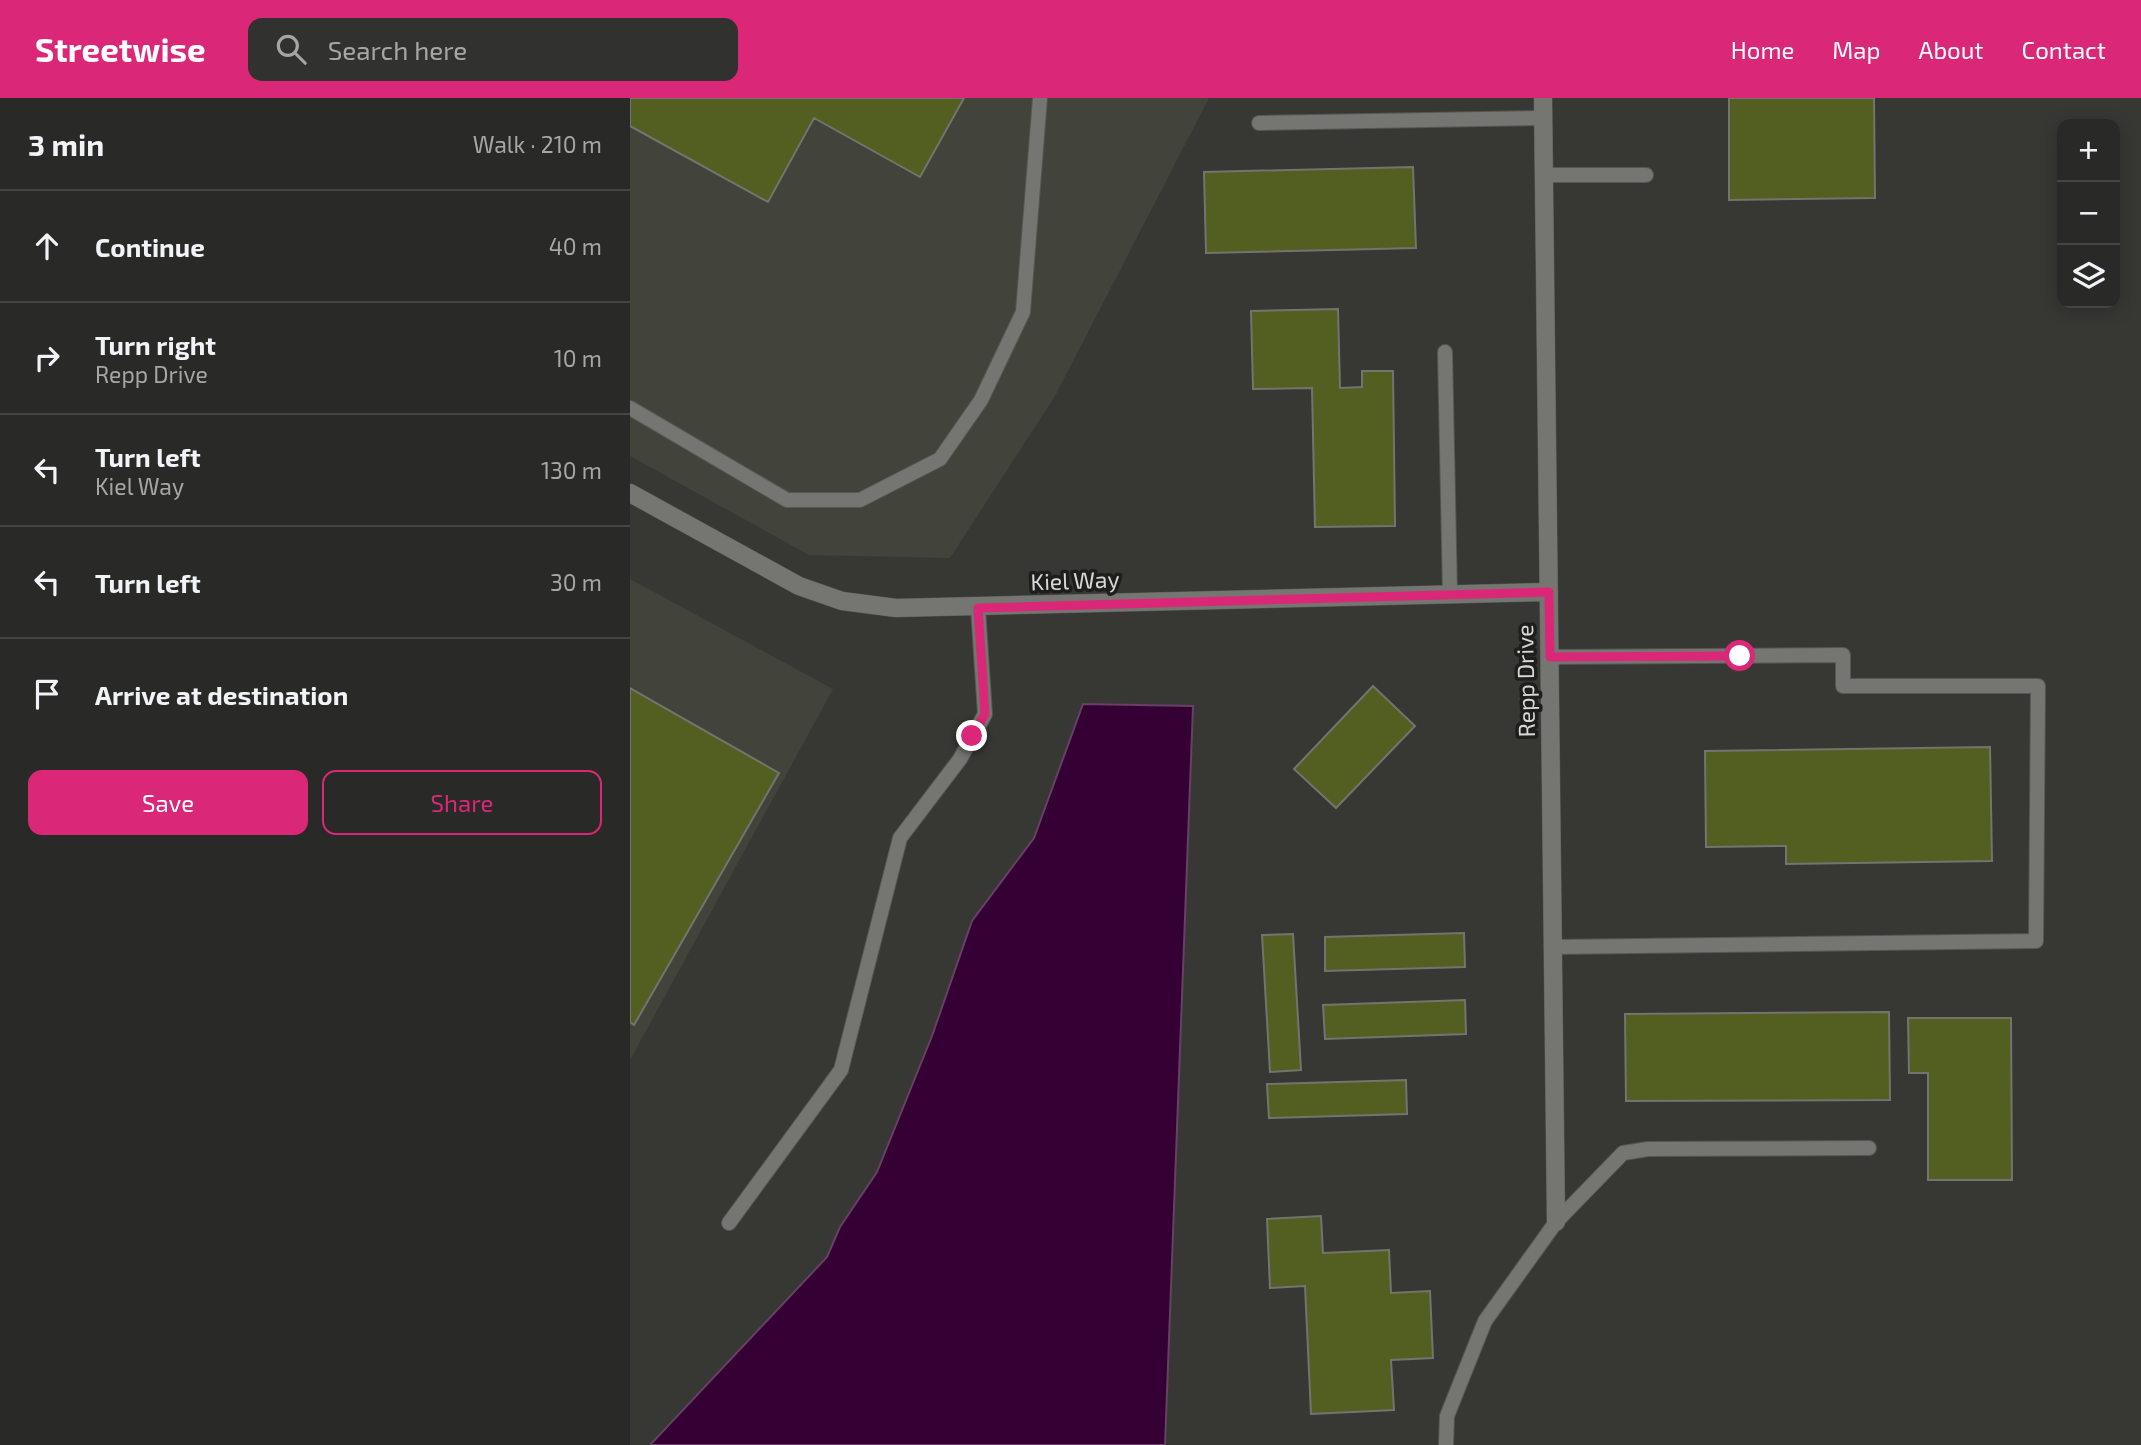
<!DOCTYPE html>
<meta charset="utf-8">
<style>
:root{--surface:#292a27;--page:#31322f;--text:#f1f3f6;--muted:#a5a7a7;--line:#454644;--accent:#db2777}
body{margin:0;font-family:"Exo 2",sans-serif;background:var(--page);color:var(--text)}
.controls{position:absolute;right:21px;top:21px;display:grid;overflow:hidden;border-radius:14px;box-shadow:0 4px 18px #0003}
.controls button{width:63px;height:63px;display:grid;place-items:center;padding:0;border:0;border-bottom:2px solid var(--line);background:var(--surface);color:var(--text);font:35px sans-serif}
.stop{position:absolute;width:21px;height:21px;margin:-16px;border:5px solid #db2777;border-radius:50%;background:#fff}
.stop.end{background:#db2777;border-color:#fff;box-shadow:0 2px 7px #0008}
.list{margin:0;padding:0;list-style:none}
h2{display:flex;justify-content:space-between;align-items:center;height:91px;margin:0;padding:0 28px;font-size:30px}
h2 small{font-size:23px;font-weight:400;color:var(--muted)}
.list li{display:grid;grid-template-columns:46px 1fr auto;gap:21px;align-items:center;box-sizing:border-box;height:112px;padding:0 28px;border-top:2px solid var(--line)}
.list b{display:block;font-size:26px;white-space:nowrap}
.list p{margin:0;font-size:23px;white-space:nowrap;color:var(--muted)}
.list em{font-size:23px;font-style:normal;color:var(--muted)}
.actions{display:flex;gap:14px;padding:21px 28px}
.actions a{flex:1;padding:16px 0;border:2px solid var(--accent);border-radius:14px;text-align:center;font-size:24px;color:var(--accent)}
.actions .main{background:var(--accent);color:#fff}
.icon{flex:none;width:38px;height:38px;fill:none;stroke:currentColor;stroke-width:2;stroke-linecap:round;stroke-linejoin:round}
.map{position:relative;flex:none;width:1511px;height:1347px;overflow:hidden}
header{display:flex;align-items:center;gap:42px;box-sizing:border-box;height:98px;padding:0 35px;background:var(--accent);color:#fff}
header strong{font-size:33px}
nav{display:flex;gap:38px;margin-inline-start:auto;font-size:24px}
.search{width:490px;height:63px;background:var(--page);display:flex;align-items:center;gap:18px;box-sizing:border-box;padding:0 24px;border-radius:14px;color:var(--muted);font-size:26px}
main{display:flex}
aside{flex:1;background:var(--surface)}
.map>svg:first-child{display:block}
.built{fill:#42443b}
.water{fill:#350034;stroke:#664165;stroke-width:2}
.building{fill:#525f20;stroke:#737470;stroke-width:2}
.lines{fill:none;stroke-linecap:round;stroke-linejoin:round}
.service-casing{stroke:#565754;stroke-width:16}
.minor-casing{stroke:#565754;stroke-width:19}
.service{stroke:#757672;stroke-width:14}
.minor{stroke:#757672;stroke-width:18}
.route{stroke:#db2777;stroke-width:9}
.labels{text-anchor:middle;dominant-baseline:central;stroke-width:7;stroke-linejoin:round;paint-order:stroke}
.street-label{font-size:23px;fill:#d8d9d7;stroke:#1e1f1d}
</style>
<header>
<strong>Streetwise</strong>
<div class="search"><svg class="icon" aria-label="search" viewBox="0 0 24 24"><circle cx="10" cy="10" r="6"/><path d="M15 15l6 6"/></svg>Search here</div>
<nav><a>Home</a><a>Map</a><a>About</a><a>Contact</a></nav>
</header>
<main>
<aside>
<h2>3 min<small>Walk · 210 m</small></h2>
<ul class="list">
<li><svg class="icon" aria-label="ahead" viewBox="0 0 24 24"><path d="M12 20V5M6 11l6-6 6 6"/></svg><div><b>Continue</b></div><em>40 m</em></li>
<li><svg class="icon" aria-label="right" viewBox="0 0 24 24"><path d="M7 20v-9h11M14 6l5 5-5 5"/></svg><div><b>Turn right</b><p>Repp Drive</p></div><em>10 m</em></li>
<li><svg class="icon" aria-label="left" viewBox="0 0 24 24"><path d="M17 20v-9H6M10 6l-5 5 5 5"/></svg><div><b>Turn left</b><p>Kiel Way</p></div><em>130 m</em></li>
<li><svg class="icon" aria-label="left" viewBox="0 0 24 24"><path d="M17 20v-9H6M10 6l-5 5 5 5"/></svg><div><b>Turn left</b></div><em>30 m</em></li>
<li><svg class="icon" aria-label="arrive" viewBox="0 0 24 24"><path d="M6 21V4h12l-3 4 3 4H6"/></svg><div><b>Arrive at destination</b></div></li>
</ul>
<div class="actions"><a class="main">Save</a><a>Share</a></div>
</aside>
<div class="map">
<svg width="1511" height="1347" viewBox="0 0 1511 1347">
<rect width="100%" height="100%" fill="#373834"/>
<path class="built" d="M 0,0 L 579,0 L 425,298 L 320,460 L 179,457 L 0,358 Z
M 0,481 L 203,591 L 0,962 Z"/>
<path class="water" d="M 453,606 L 563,608 L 535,1347 L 20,1347 L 197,1159 L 210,1129 L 247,1074 L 302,938 L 342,823 L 404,740 Z"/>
<path class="building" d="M 0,0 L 334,0 L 290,79 L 184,20 L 138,104 L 0,28 Z
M 1099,0 L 1244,0 L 1245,100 L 1099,102 Z
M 783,69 L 786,150 L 576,155 L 574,74 Z
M 708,211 L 710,290 L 732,289 L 732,273 L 763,273 L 765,428 L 685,429 L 682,290 L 623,291 L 621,213 Z
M 743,588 L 785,628 L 706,710 L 664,671 Z
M 0,590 L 149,675 L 4,927 L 0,924 Z
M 1360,649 L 1362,763 L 1156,766 L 1156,748 L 1076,749 L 1075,653 Z
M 834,835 L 835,869 L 695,873 L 695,839 Z
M 663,836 L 671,972 L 640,974 L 632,837 Z
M 835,902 L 836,936 L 695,941 L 693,907 Z
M 1259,914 L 1260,1002 L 996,1003 L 995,916 Z
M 1278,920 L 1381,920 L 1382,1082 L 1298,1082 L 1298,975 L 1279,975 Z
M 776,982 L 777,1016 L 639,1020 L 637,986 Z
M 691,1118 L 693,1155 L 759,1152 L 761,1195 L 800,1193 L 803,1260 L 761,1262 L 764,1312 L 681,1316 L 675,1188 L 640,1190 L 637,1121 Z"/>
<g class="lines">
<defs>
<path id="service" d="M 629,25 L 913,20
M 914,77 L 1016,77
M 815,254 L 820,496
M 0,310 L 157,402 L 230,402 L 310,361 L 351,302 L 393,214 L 410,0
M 920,559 L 1213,557 L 1213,588 L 1408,588 L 1406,843 L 923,849
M 99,1125 L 211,972 L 270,740 L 330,661 L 355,616 L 348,510
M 816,1347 L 817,1318 L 855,1223 L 926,1124 L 993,1055 L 1018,1051 L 1239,1050"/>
<path id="minor" d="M 913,0 L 926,1124
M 0,395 L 169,488 L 212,503 L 266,510 L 919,494"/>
</defs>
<use href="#service" class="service-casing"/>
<use href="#minor" class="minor-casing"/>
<use href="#service" class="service"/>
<use href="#minor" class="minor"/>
</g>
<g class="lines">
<path class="route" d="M 342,638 L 355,616 L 348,510 L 919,494 L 920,559 L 1110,558"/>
</g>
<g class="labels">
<g class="street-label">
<text transform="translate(445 482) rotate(-2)">Kiel Way</text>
<text transform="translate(895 583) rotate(-91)">Repp Drive</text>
</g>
</g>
</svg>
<div class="controls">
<button>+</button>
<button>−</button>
<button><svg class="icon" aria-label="layers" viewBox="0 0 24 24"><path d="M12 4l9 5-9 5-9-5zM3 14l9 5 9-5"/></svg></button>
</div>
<div class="stop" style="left:1110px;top:558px"></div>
<div class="stop end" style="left:342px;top:638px"></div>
</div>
</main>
